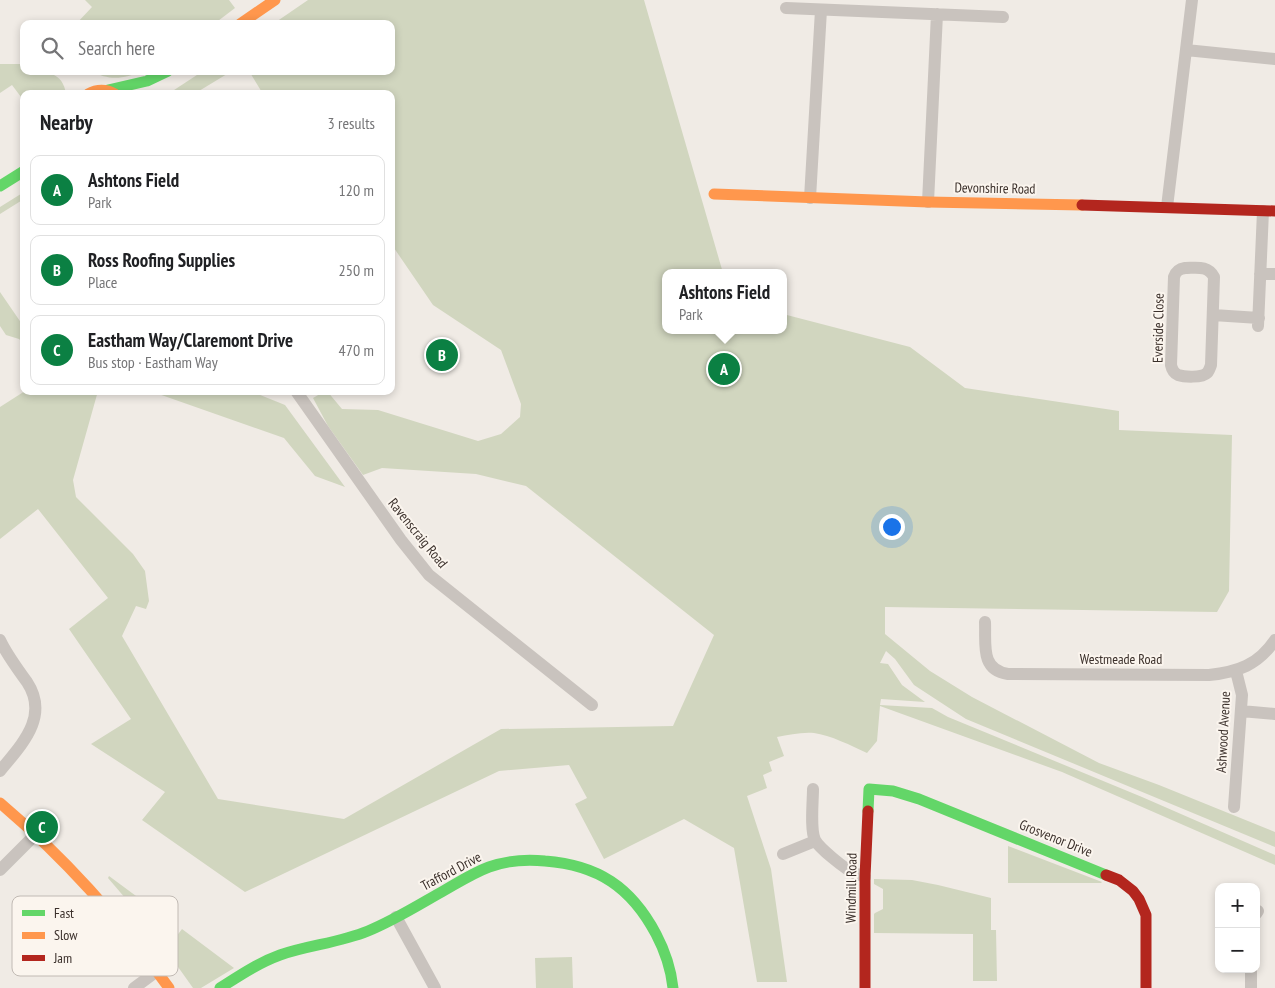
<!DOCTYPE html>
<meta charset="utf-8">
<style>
:root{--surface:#fff;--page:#f6f6f6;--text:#202124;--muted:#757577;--line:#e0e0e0;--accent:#0b8043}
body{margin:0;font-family:"PT Sans Narrow",sans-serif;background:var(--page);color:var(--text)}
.controls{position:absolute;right:15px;bottom:15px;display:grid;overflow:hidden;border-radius:10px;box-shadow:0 2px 8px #0003}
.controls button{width:45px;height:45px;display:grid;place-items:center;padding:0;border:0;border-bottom:1px solid var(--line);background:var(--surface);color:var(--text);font:25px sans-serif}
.you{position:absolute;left:891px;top:526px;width:18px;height:18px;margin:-12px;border:4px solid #fff;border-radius:50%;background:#1a73e8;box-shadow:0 0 0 8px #1a73e833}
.badge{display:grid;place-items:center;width:32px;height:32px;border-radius:50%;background:var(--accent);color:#fff;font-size:16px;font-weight:700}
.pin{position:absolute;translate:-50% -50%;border:2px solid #fff;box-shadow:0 1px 5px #0006}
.popup{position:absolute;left:662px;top:269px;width:125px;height:65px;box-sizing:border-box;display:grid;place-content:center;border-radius:10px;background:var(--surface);filter:drop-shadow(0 1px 4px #0005);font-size:16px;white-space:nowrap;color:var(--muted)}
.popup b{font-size:19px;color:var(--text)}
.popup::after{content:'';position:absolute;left:50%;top:100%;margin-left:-10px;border:10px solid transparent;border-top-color:var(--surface)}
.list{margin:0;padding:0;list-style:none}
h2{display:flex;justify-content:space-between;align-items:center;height:65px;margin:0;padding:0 20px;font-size:21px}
h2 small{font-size:16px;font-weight:400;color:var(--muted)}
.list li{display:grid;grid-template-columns:32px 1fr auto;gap:15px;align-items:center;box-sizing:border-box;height:70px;margin:0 10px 10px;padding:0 10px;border:1px solid var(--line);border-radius:10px}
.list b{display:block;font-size:19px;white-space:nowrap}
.list p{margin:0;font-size:16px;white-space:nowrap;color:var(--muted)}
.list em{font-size:16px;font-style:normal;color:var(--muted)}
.icon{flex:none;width:28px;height:28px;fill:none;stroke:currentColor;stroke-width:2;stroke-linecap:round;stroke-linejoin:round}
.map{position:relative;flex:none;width:1275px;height:988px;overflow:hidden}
.search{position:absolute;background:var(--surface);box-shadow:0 2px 8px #0003;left:20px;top:20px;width:375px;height:55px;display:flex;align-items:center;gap:12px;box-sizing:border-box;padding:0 18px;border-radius:10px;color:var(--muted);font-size:19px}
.panel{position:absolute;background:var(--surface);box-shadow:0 2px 8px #0003;left:20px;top:90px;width:375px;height:305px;border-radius:10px}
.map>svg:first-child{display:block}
.green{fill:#d1d6bf}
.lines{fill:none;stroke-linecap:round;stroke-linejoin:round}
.street{stroke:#c9c3be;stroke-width:12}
.fast{stroke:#63d668;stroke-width:11}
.slow{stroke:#ff974d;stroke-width:11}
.jam{stroke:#b3261e;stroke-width:11}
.labels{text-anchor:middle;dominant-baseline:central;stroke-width:4;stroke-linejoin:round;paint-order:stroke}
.street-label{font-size:14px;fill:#3b302b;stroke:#fbf5ee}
.key{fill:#fbf5ee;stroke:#c1bab4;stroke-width:1}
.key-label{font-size:14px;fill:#3b302b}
</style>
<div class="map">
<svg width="1275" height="988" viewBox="0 0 1275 988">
<rect width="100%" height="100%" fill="#f0ebe5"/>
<path class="green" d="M 85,0 L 229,0 L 235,8 L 214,24 L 76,24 L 92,7 Z
M 308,0 L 644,0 L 723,273 L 665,273 L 665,330 L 783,330 L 783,314 L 910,347 L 965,388 L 1119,411 L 1119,430 L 1232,435 L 1229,591 L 1217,612 L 885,607 L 885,634 L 930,671 L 972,697 L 1099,763 L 1159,785 L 1275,832 L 1275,847 L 966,719 L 914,685 L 895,659 L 886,651 L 880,663 L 888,664 L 902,685 L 925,702 L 881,699 L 880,705 L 932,708 L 948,717 L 1142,797 L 1275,855 L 1275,865 L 1062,772 L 880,706 L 877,741 L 867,753 C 852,746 830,735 814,733 C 801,732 789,735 777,737 L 784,756 L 769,762 L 772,771 L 763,775 L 767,788 L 747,796 L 771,869 L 787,982 L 757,982 L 734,848 L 684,819 L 604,859 L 575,804 L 587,798 L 569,765 L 499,771 L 245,892 L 142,820 L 165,792 L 91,744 L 131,719 L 69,629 L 108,598 L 38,509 L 0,539 L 0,407 L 25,391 L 98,391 L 73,480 L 76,497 L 133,554 L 145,571 L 149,601 L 146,609 L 136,606 L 122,636 L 218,799 L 344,819 L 501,729 L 673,726 L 714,635 L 526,486 L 476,474 L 382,468 L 363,475 L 328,426 L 313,398 L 325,391 L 327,391 L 342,409 L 378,410 L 478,441 L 501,434 L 520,417 L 521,404 L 501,350 L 433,305 L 394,248 L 391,246 L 391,94 L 263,94 L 249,71 L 391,71 L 391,24 L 273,24 Z
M 0,64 L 21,64 L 24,67 L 24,71 C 42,71 63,70 66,94 L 24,94 L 24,101 L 12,85 L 0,93 Z
M 93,71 L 141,71 C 126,79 107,81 93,71 Z
M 203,71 L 232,71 L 194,94 L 168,94 Z
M 24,192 L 24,199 L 0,214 L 0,207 Z
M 0,292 L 24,327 L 24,344 L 19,339 L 6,335 L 0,326 Z
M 150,391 L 250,391 L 285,405 L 345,487 L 315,476 L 284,438 Z
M 1008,846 L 1102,882 L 1101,883 L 1008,883 Z
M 109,876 L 178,927 L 163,945 L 132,906 L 108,878 Z
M 874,879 L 912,880 L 938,885 L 991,898 L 991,930 L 996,930 L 997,981 L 973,981 L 973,934 L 874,933 L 874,914 L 875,913 L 883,909 L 883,889 L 874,884 Z
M 182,929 L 234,968 L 201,988 L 193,988 L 166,950 Z
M 572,957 L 573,988 L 536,988 L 535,958 Z"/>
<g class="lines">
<path class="street" d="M 786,8 L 1003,17
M 1186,50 L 1275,59
M 810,198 L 821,10
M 928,202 L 937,14
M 1167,207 L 1192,0
M 1185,268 C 1196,268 1208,265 1214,277 L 1211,365 C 1210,368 1209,371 1207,373 C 1202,378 1184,377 1178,375 C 1174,373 1172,370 1171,365 L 1174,277 C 1176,271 1179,269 1185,268 Z
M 1260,274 L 1275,274
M 1213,315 L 1259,318
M 1258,326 L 1263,211
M 296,391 L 401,540 L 429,575 L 592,705
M 985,622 C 986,644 980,670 1008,674 L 1209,675 C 1238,672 1258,665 1275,640
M 0,640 C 7,655 17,668 27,682 C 50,717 21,745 0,771
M 1241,711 L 1275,714
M 813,789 C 813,801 810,830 815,840 C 819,848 845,869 854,873 C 857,874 861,875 865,877
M 1234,807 L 1242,695 L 1236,671
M 783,854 L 815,841
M 0,870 L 36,834
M 1256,914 L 1258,911
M 396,917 L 435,988
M 134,988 L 157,971
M 1251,988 L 1251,969"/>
<path class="fast" d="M 108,90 L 147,81 L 168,71
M 0,186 L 24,171
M 868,811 L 869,789 L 893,791 L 919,799 L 1106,875
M 220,988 C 239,976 258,963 280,955 C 308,945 339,943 368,931 C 395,920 420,904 445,890 C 459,882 473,873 489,867 C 506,861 526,859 545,861 C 598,865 631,887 656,934 C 665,951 671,969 673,988"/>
<path class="slow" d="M 240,24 L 275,0
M 88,94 C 97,89 106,89 115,94
M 714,194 L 928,202 L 1082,205
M 0,803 C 66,859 119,918 169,988"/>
<path class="jam" d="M 1082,205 L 1275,211
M 1106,875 L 1119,880 L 1133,891 L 1139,899 L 1146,915 L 1146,988
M 865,988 L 865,877 L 868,811"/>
</g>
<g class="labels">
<g class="street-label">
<text transform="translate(995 188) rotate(1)">Devonshire Road</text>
<text transform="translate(1158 328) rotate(-89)">Everside Close</text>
<text transform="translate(418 533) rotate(51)">Ravenscraig Road</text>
<text x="1121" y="659">Westmeade Road</text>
<text transform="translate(1223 732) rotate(-87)">Ashwood Avenue</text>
<text transform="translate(1056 838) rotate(22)">Grosvenor Drive</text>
<text transform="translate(451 871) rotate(-28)">Trafford Drive</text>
<text transform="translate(851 888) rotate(-89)">Windmill Road</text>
</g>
</g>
<rect x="12" y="896" width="166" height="80" rx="8" class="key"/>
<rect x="22" y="910" width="23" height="6" fill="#63d668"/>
<rect x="22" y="932" width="23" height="7" fill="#ff974d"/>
<rect x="22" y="955" width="23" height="6" fill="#b3261e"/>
<g class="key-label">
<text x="54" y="918">Fast</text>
<text x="54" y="940">Slow</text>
<text x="54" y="963">Jam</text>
</g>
</svg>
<div class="controls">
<button>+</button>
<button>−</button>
</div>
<div class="you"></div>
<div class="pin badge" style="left:724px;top:369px">A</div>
<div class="popup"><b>Ashtons Field</b>Park</div>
<div class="pin badge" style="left:442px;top:355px">B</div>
<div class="pin badge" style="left:42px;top:827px">C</div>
<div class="search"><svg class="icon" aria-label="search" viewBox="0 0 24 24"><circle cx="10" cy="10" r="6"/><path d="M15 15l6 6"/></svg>Search here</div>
<section class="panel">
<h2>Nearby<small>3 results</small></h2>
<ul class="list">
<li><span class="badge">A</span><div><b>Ashtons Field</b><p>Park</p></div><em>120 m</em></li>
<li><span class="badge">B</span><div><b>Ross Roofing Supplies</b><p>Place</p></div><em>250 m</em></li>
<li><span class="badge">C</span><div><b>Eastham Way/Claremont Drive</b><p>Bus stop · Eastham Way</p></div><em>470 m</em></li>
</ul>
</section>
</div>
